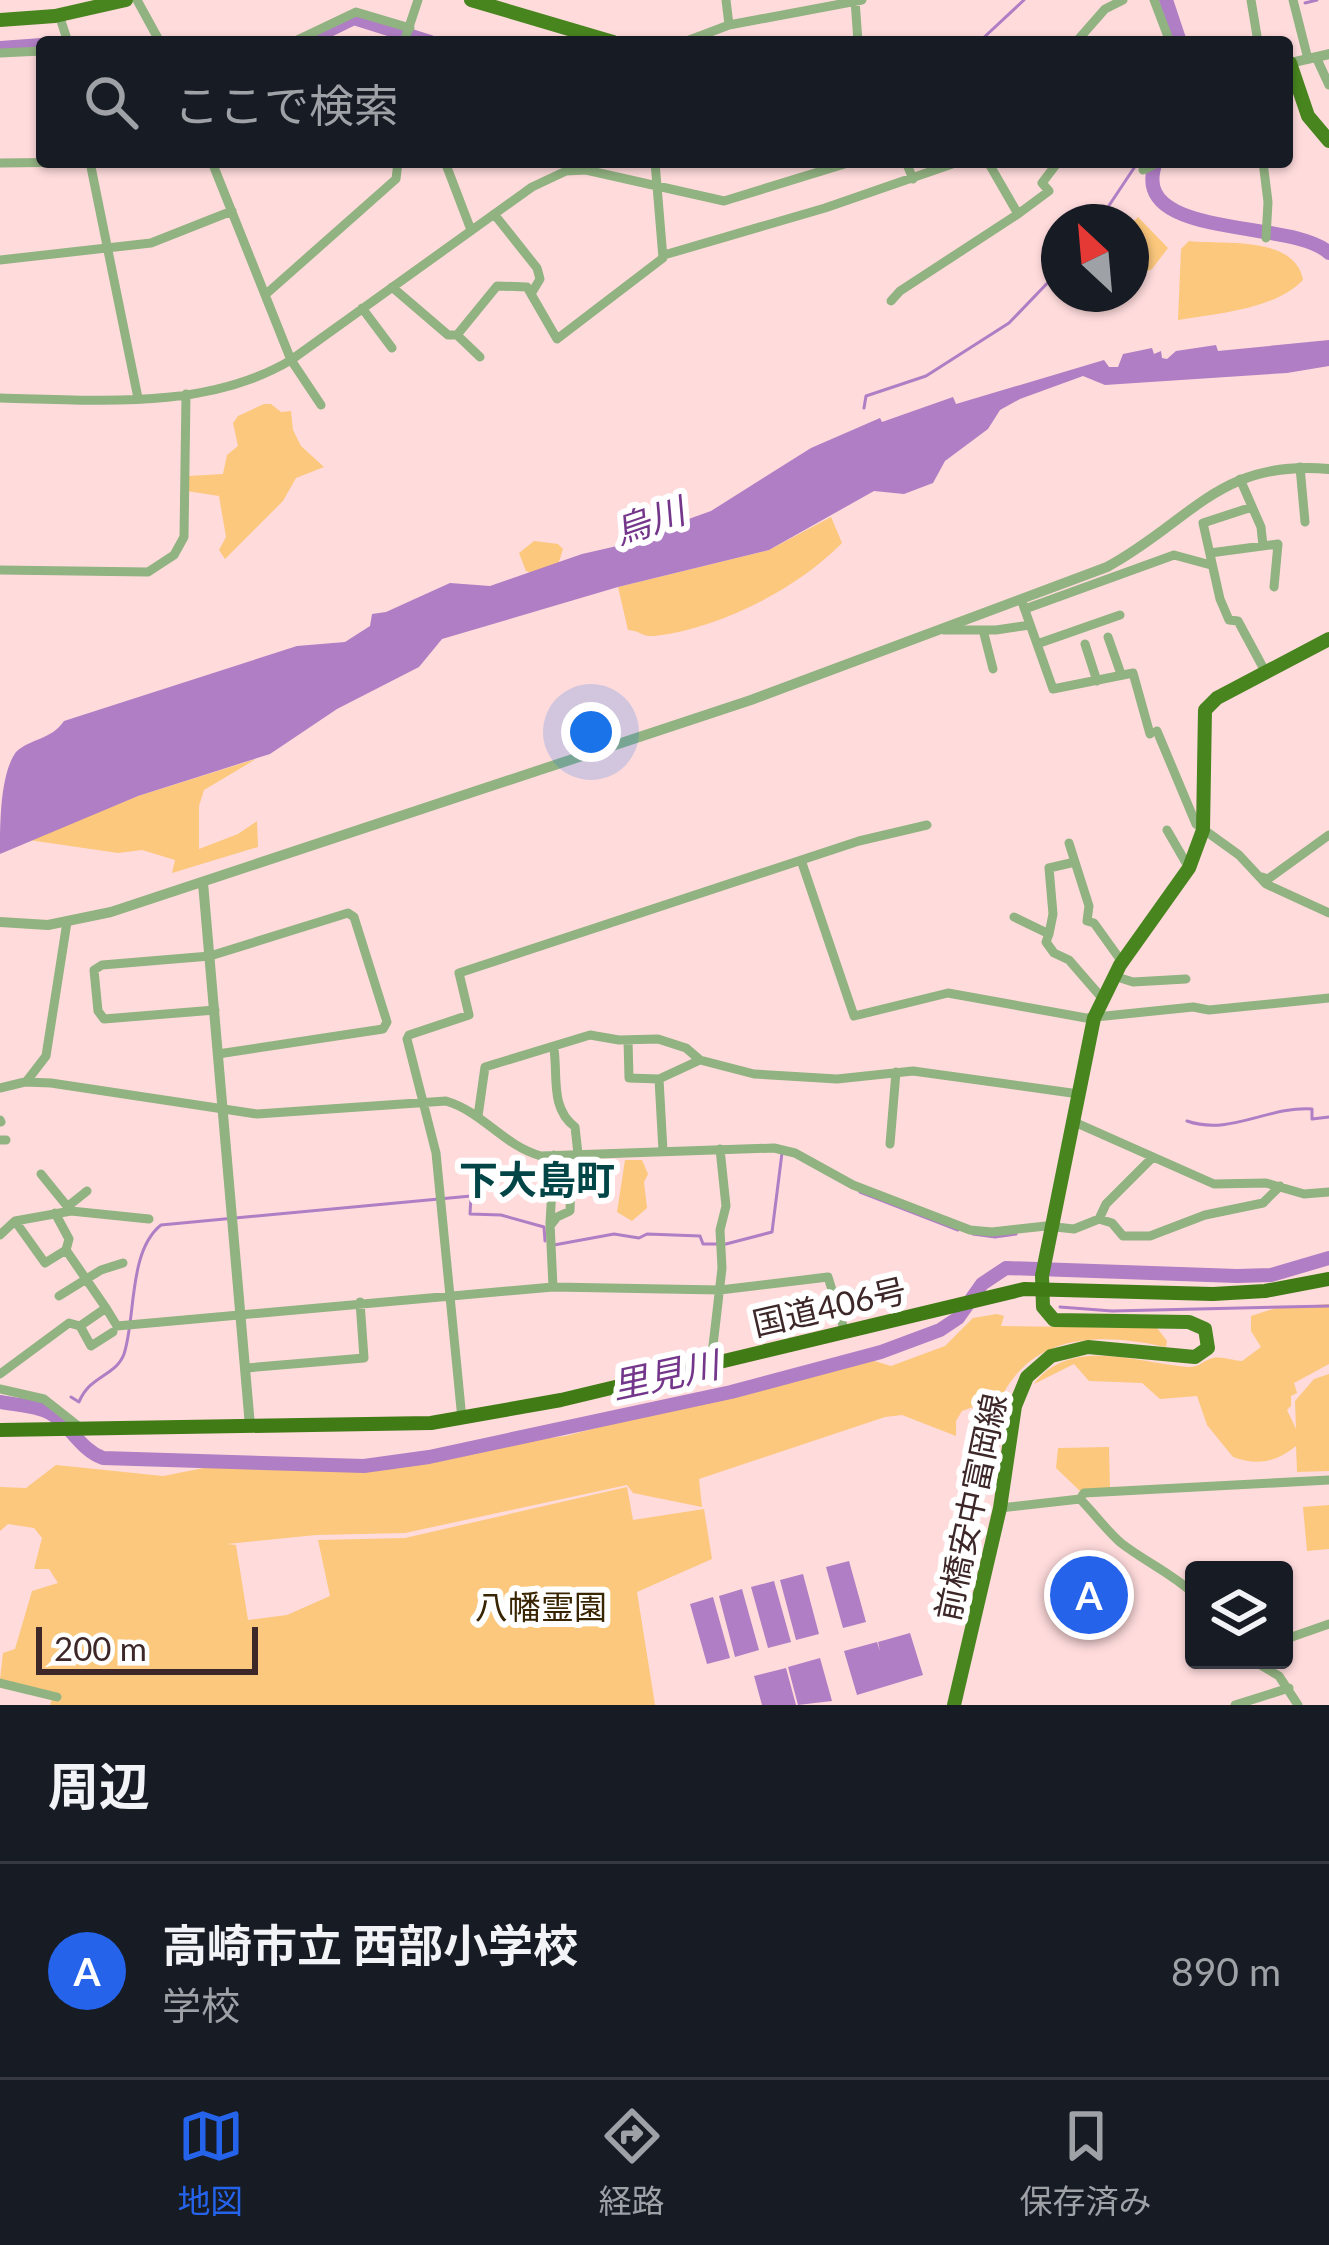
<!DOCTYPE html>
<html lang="ja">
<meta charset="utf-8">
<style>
:root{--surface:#171b24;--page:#242831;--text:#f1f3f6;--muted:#9ea1a6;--line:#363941;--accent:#2563eb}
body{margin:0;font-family:Lato,"Noto Sans JP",sans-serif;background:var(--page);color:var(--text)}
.controls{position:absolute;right:36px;bottom:36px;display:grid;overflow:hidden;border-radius:12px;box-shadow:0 3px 9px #0004}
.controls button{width:108px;height:108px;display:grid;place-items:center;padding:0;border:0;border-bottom:3px solid var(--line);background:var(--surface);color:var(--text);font:60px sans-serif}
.compass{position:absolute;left:1041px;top:204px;width:108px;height:108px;border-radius:50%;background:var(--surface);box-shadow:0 3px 9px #0004;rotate:334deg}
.scale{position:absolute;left:36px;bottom:30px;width:222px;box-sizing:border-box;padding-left:12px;border:6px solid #3d2728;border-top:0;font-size:33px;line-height:42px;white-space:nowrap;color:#3d2728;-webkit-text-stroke:9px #fff;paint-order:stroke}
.you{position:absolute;left:591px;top:732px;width:42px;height:42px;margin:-30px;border:9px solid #fff;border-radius:50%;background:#1a73e8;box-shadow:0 0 0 18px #1a73e833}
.badge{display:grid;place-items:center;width:78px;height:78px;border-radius:50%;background:var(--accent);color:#fff;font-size:39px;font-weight:700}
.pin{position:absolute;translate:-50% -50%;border:6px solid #fff;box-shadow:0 3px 12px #0006}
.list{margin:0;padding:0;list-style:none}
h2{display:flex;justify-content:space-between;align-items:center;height:156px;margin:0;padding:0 48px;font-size:51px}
h2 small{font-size:39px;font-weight:400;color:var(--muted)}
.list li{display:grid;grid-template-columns:78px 1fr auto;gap:36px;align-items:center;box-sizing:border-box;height:216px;padding:0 48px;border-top:3px solid var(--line)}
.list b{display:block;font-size:45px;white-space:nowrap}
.list p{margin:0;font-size:39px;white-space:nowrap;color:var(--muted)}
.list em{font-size:39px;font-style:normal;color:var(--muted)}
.icon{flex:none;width:66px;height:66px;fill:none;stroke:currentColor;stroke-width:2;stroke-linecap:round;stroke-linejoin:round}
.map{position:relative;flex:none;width:1329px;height:1705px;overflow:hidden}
.search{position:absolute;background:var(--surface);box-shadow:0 3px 9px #0004;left:36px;right:36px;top:36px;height:132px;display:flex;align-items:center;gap:30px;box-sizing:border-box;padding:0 42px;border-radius:12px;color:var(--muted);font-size:45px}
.sheet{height:372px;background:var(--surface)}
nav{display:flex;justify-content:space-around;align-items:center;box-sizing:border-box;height:168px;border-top:3px solid var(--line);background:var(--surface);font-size:33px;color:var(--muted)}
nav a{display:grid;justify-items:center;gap:6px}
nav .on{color:var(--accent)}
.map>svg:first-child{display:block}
.green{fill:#fcc87d}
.water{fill:#af7ec4}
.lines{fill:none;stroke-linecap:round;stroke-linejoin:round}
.stream{stroke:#af7ec4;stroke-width:3}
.river{stroke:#af7ec4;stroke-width:14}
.minor{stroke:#91b281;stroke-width:9}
.tertiary{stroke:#91b281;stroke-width:10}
.primary{stroke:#48851e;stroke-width:14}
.trunk{stroke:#407b15;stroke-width:14}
.labels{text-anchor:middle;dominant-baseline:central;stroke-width:12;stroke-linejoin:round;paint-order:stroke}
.street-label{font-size:33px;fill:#3d2728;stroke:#fff}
.park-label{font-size:33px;fill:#3a2502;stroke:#fff}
.water-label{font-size:36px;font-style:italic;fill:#73368a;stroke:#fff}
.quarter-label{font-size:39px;font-weight:bold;fill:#014546;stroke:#fff}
</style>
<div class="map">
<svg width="1329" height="1705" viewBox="0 0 1329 1705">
<rect width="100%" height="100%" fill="#ffdbdc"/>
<path class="green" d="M 1138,217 L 1168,248 L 1152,269 L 1136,276 L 1131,273 L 1131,224 Z
M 1189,241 C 1224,245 1295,235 1303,280 C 1274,310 1218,313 1178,320 L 1181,249 Z
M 264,404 L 271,404 L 281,412 L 291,411 L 293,430 L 301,446 L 324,467 L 296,478 L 283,501 L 225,559 L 219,550 L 226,537 L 219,496 L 187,491 L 189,476 L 223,474 L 227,455 L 238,446 L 233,423 L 238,416 Z
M 831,517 L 842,543 C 797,589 719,629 654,636 C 642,637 641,631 628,630 L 618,587 L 769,550 Z
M 534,541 L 558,544 L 563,549 L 558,565 L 532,573 L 526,571 L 519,553 Z
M 256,759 L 204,790 L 199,806 L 199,849 L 238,834 L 257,821 L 258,847 L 172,873 L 175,860 L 142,850 L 118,853 L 29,840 L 138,796 Z
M 625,1160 L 642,1160 L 648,1174 L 644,1182 L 647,1208 L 632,1221 L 617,1212 Z
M 1329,1304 L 1329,1364 L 1294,1383 L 1297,1393 L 1291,1396 L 1291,1406 L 1287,1410 L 1296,1429 L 1295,1401 L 1314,1379 L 1329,1374 L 1329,1471 L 1297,1472 L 1296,1446 C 1277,1462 1257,1466 1233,1457 L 1207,1425 L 1197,1396 L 1160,1399 L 1142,1383 L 1089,1381 L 1074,1364 L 1034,1384 C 1070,1336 1138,1363 1187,1367 C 1200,1368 1203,1360 1213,1358 C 1221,1356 1234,1361 1242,1361 L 1261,1347 L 1251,1331 L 1251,1316 L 1276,1308 Z
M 997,1314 L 1004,1316 L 1001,1326 L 1157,1328 L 1167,1341 L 1166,1347 C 1094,1331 1026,1334 996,1409 L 973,1407 L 962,1411 L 956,1421 L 956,1436 L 902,1415 L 885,1417 L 699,1479 L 702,1507 L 633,1493 L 627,1485 L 405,1533 L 316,1535 L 227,1544 L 236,1545 L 248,1620 L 287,1615 L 330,1596 L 318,1540 L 405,1538 L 627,1487 L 633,1520 L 704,1509 L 712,1559 L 637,1592 L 655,1705 L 50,1705 L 54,1692 L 0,1680 L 3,1653 L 15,1649 L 32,1591 L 58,1583 L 49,1569 L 34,1569 L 42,1538 L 34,1528 L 8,1524 L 0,1531 L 0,1487 L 26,1488 L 56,1465 L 163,1476 L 214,1466 L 276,1470 L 360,1468 L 439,1457 L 474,1447 L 566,1436 L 803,1372 L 871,1360 L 891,1366 L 945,1346 L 973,1318 Z
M 1109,1447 L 1110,1489 L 1080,1491 L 1056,1468 L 1058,1448 Z
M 1329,1505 L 1329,1549 L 1307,1551 L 1303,1507 Z"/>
<path class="water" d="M 1329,340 L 1329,366 L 1287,373 L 1105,385 L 1083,376 L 1020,399 L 1000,410 L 988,429 L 945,461 L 933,483 L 904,494 L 874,491 L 769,550 L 618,587 L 442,639 L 419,667 L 337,709 L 270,754 L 138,796 L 0,854 C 0,824 0,774 16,752 C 31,738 51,740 64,721 L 297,646 L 345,642 L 370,626 L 372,614 L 386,612 L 450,583 L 490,586 L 582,554 L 648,539 L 658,530 L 711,511 L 811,448 L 880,418 L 882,422 L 953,397 L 956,404 L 1104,360 L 1109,367 L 1118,367 L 1123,354 L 1152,348 L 1154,354 L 1161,351 L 1162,358 L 1167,359 L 1176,351 L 1216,345 L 1218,351 Z
M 849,1561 L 866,1622 L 843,1628 L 826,1567 Z
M 803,1574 L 819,1634 L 796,1640 L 780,1580 Z
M 774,1581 L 791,1642 L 768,1648 L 751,1587 Z
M 742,1589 L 759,1650 L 735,1657 L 719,1596 Z
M 713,1597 L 730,1658 L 707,1664 L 690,1604 Z
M 910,1633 L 923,1675 L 857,1695 L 844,1651 L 877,1642 L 880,1651 L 878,1642 Z
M 820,1658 L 832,1701 L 798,1705 L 788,1667 Z
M 786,1668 L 796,1705 L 762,1705 L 754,1676 Z"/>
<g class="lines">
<path class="stream" d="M 1305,3 L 1317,0
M 979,42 L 1024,0
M 1098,222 L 1138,162
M 864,408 L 866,396 L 926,376 L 1009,323 L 1059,271
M 1187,1121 C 1230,1136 1268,1106 1312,1109 L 1312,1119 L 1329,1117
M 860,1192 L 958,1230
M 973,1234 L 995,1237 L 1016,1234
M 726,1244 L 772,1232 L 782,1153
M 554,1245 L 614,1234 L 639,1238 L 647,1234 L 700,1236 L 703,1244 L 716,1244
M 1060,1307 L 1112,1311 L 1329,1306
M 71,1397 L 79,1402 C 90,1375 116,1376 124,1354 C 136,1318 128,1251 161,1225 L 471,1196 L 470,1214 L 501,1215 L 544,1227 L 545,1241"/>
<path class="river" d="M 1166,0 L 1180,42
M 305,42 L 354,18 L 430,42
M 0,48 L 42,45
M 1156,162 C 1126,241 1293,218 1329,253
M 0,1402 C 16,1405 35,1405 50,1413 C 70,1424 79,1449 103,1458 L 364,1466 L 429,1457 L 731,1392 L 881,1352 L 940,1330 L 958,1318 L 982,1284 L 1006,1268 L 1237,1276 L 1271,1275 L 1329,1258"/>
<path class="minor" d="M 137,0 L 160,42
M 726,0 L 729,25
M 855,0 L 858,42
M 1154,0 L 1170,42
M 1251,0 L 1258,42
M 1293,0 L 1308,59
M 59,15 L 68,42
M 293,42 L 356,12 L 410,28
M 404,42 L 418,0
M 684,42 L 729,25 L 862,0
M 1076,42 L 1105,9 L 1123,0
M 0,53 L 42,51
M 1316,57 L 1329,85
M 90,162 L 138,398
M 212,162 L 291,360 L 321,405
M 445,162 L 471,230
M 906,162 L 913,179
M 1263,162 L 1268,202 L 1266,238
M 0,163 L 92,162
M 1143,170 L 1159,162
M 494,214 L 537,268 L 540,279 L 531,294
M 1018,214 L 1049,191 L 1042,183 L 1058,162
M 664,255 L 825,208 L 958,162
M 0,260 L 151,243 L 232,211
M 392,287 L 448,335 L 457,335
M 265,295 L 396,179 L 398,162
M 891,301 L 900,291 L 1018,214 L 988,162
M 362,308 L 392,348
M 480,357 L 457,335 L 497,286 L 527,287 L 557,339 L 663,258 L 655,162
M 0,398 C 95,400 206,411 291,360 L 532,187 L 566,171 L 586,170 L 724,201 L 851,162
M 1300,467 L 1305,522
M 1240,479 L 1261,527 L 1263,546
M 1252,507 L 1203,523 L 1220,599 L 1229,620 L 1238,621 L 1266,673
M 1210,553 L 1278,544 L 1274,587
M 0,570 L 148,572 L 174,555 L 184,537 L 186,394
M 1021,599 L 1053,689 L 1133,673 L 1150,734
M 1025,609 L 1174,555 L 1211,565
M 944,630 L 996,630 L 1030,625
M 983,630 L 993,669
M 1108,637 L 1121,674
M 1037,644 L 1120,615
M 1085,644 L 1097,681
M 1157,731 L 1196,824 L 1239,855 L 1266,884 L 1329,913
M 1167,830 L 1189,868
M 801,860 L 854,1016 L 948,993 L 1086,1018 L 1193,1007 L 1209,1010 L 1329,998
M 1075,862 L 1089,906 L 1087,921 L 1094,923 L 1122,962
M 1262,877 L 1268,879 L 1329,835
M 1014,917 L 1049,934 L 1053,914 L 1049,868 L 1075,862 L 1069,843
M 1049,934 L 1046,942 L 1054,953 L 1069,960 L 1102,998
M 1114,976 L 1133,982 L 1186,979
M 215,1010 L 104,1019 L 98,1011 L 94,970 L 102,965 L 210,956 L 348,913 L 354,917 L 387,1022 L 383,1029 L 218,1054
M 628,1040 L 629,1078 L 659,1079 L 700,1060
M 659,1079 L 663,1151
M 26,1082 L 46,1056 L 67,922
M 0,1088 L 25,1082 L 51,1083 L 257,1114 L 446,1101 C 483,1112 504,1146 541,1156 L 774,1148 L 795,1153 L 853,1185 L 970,1230 L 992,1232 L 1046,1226 L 1074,1229 L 1099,1219 L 1106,1204 L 1152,1158
M 478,1116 L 485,1067 L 590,1035 L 619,1040 L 658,1039 L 686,1048 L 700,1060 L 754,1074 L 837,1079 L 913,1071 L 1079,1094
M 0,1120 L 1,1122
M 1072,1121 L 1214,1184 L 1266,1183 L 1304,1194 L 1329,1192
M 0,1140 L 6,1140
M 890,1144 L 896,1072
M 67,1207 L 87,1191
M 71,1211 L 149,1219
M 55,1213 L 69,1239 L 66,1250
M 1099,1219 L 1112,1223 L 1123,1236 L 1150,1236 L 1205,1215 L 1263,1203 L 1280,1186
M 15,1221 L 71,1211 L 41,1174
M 550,1226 L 557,1217 L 570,1211 L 571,1174 L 578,1154 L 575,1127 C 550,1108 558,1077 554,1049
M 0,1235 L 15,1221 L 45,1263 L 66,1250 L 106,1308
M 553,1287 L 550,1223 L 554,1155
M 59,1296 L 101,1270 L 123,1263
M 80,1326 L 91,1346 L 113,1332
M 711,1363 L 722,1268 L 720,1230 L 726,1206 L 720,1149
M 246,1368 L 364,1358 L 360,1302
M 0,1374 L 69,1323 L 80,1326 L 106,1308 L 117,1326 L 553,1287 L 720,1290 L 828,1277 L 844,1329
M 0,1389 L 44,1399 L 82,1429
M 462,1419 L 436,1153 L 407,1039 L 409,1035 L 469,1015 L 459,973 L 859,841 L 927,825
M 1080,1499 L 1084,1493 L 1329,1480
M 1000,1508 L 1080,1499 C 1094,1513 1106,1530 1121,1543 C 1147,1563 1170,1572 1194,1594
M 1284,1644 L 1286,1639 L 1329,1624
M 1252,1660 L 1279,1676 L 1298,1705
M 0,1683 L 57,1697
M 1235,1705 L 1289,1688"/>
<path class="tertiary" d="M 1290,63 L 1329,54
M 203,883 L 250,1426
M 0,922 L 48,925 L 111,912 L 751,700 L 1107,567 C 1192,521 1219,459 1329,469"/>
<path class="primary" d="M 471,0 L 613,42
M 0,20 L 55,16 L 126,0
M 1287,64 L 1290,63 L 1308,116 L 1329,141
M 954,1705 L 1000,1508 L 1015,1406 L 1027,1377 L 1051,1356 L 1088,1347 L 1195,1357 L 1208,1348 L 1205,1329 L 1189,1322 L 1054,1320 L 1043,1307 L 1042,1276 L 1094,1018 L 1120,965 L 1189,868 L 1203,830 L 1205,710 L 1217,698 L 1329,639"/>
<path class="trunk" d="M 0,1430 L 431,1423 L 561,1400 L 1024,1289 L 1213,1294 L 1265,1291 L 1329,1279"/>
</g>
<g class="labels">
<g class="street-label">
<text transform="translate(829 1306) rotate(-13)">国道406号</text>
<text transform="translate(970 1507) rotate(-78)">前橋安中富岡線</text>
</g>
<g class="park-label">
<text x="541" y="1606">八幡霊園</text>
</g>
<g class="water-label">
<text transform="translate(649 520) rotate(-19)">烏川</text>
<text transform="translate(665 1374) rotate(-12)">里見川</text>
</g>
<g class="quarter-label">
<text x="537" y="1179">下大島町</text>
</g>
</g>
</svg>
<div class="controls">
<button><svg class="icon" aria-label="layers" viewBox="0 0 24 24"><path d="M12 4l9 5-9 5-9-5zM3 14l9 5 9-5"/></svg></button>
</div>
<svg class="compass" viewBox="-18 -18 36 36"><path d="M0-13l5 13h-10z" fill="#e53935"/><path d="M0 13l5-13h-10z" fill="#9ea1a6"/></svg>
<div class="scale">200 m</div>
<div class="you"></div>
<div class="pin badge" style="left:1089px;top:1595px">A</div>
<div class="search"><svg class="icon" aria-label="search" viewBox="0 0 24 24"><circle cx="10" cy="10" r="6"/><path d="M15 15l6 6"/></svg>ここで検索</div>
</div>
<section class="sheet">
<h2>周辺<small></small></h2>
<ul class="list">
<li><span class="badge">A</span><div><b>高崎市立 西部小学校</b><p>学校</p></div><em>890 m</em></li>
</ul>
</section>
<nav>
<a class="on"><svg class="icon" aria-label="map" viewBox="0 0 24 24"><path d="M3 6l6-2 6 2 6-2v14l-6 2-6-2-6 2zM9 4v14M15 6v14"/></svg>地図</a>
<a><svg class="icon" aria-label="directions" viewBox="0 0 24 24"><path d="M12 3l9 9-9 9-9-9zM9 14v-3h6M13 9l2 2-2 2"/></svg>経路</a>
<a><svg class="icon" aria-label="saved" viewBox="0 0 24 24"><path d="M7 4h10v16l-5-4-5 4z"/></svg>保存済み</a>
</nav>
